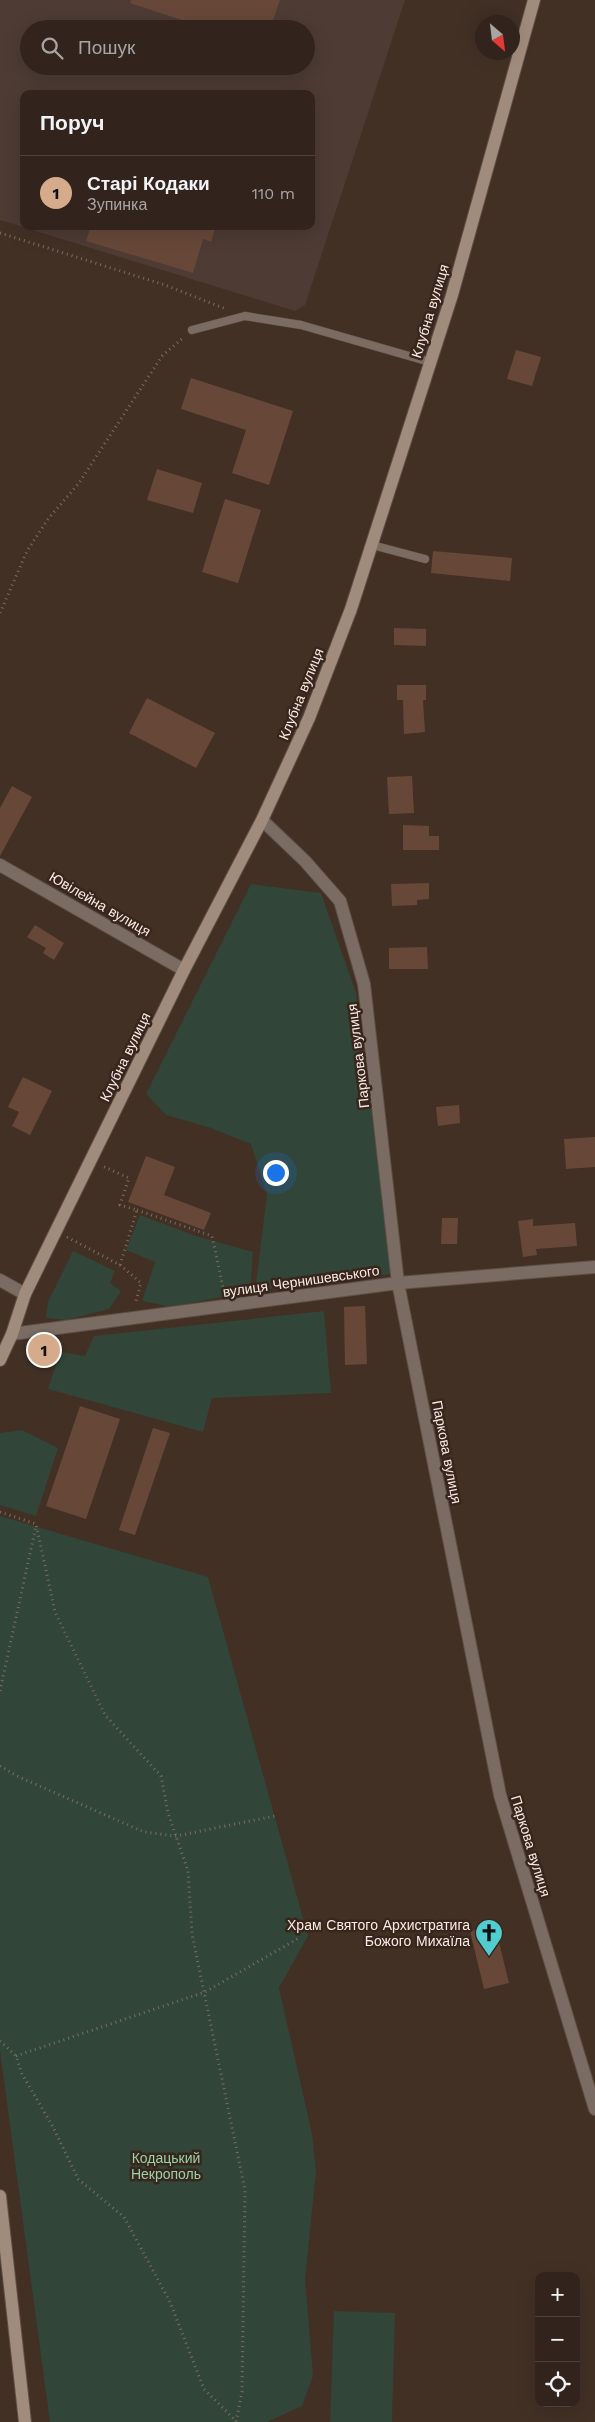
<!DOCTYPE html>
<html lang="uk">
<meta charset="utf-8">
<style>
:root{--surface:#32241c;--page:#3d3029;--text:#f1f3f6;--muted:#a8a4a3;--line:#4d413b;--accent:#d6ab8b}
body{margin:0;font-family:"Work Sans",sans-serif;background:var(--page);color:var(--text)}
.controls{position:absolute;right:15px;bottom:15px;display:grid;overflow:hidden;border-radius:10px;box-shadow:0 5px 20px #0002}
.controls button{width:45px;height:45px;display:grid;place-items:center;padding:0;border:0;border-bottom:1px solid var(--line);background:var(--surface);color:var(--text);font:25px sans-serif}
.compass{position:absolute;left:475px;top:15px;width:45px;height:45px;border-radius:50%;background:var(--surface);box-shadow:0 5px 20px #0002;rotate:152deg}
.you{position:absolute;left:275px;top:1172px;width:18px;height:18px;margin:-12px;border:4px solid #fff;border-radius:50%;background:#1a73e8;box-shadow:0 0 0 8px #1a73e833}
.badge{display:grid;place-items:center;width:32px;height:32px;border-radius:50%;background:var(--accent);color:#111;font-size:16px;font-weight:700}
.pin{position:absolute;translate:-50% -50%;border:2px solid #fff;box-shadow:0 1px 5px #0006}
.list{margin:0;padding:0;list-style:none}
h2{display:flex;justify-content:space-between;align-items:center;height:65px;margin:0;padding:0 20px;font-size:21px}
h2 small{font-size:16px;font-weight:400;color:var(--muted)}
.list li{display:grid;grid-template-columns:32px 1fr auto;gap:15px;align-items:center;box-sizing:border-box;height:75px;padding:0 20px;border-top:1px solid var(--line)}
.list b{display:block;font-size:19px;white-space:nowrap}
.list p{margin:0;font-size:16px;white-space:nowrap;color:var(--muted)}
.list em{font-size:16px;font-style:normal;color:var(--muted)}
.icon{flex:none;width:28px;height:28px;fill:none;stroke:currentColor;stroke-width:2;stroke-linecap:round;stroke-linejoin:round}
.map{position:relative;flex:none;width:595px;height:2422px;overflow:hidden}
.search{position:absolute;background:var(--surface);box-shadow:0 5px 20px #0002;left:20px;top:20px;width:295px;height:55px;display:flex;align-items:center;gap:12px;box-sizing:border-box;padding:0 18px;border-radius:28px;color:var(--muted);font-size:19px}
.panel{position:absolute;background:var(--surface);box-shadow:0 5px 20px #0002;left:20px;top:90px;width:295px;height:140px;border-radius:10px}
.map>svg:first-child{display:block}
.industrial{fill:#4d3b34;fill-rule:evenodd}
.green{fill:#314538}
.building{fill:#674838}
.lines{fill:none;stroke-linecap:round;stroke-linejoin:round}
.lane-casing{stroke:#5f4e44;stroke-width:9}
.street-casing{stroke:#5f4e44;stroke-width:14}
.secondary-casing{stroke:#5f4e44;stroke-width:14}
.path{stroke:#7d6c63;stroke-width:3;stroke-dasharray:1 4;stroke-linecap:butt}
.lane{stroke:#7a6c63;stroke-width:8}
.street{stroke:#7a6c63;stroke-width:12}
.secondary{stroke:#a08b7c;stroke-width:12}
.labels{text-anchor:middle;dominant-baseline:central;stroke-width:5;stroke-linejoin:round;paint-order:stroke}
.street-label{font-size:14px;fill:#f7eae4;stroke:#38261c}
.poi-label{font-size:14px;fill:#f7eae4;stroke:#38261c;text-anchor:end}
.park-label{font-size:14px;fill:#98d1ab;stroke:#38261c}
</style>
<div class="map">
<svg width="595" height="2422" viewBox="0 0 595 2422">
<rect width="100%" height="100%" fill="#423025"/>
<path class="industrial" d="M 0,0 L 405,0 L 305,305 L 295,311 L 0,220 ZM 29,29 L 306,29 L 306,66 L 29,66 ZM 24,94 L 311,94 L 311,226 L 24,226 Z"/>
<path class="green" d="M 251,884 L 321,893 L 356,993 L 392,1274 L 255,1290 L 267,1195 L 251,1144 L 211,1128 L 166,1115 L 146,1094 Z
M 140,1215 L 196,1236 L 253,1252 L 250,1291 L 172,1307 L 142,1301 L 155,1262 L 126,1250 Z
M 73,1251 L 115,1271 L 110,1283 L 121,1291 L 109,1309 L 66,1320 L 46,1318 L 48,1302 Z
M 324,1311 L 331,1393 L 212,1398 L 203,1432 L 48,1389 L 60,1352 L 85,1356 L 94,1336 Z
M 22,1430 L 58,1448 L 36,1516 L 0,1505 L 0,1433 Z
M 0,1516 L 208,1577 L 308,1936 L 279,1988 L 312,2134 L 316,2172 L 305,2279 L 313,2376 L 302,2406 L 267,2422 L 50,2422 L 0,2051 Z
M 334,2311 L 395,2313 L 392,2422 L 330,2422 Z"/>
<path class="building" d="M 131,0 L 280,0 L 270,29 L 209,29 L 130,3 Z
M 91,226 L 216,226 L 211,242 L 203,239 L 193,273 L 86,241 Z
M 516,350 L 541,357 L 532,386 L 507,379 Z
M 191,378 L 293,411 L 269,485 L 232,473 L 246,430 L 181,409 Z
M 157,469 L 202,483 L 193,513 L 147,500 Z
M 225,499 L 261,510 L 238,583 L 202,572 Z
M 433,551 L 512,558 L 510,581 L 431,573 Z
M 394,628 L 426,629 L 426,646 L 394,645 Z
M 397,685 L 426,685 L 426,700 L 423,700 L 425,732 L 404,734 L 403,700 L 397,700 Z
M 147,698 L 215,733 L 196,768 L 129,733 Z
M 412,776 L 414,813 L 389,814 L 387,777 Z
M 12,786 L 32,797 L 0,856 L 0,808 Z
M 403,825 L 429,826 L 429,836 L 439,836 L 439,850 L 403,850 Z
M 429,883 L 429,899 L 417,900 L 417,905 L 392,906 L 391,884 Z
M 35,925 L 64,943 L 54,960 L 43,953 L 46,948 L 27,937 Z
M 427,947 L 428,969 L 389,969 L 389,948 Z
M 23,1077 L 52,1091 L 30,1135 L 12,1126 L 19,1112 L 8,1107 Z
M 459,1105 L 460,1123 L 438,1126 L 436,1107 Z
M 595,1137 L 595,1167 L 566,1169 L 564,1139 Z
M 146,1156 L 175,1167 L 164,1195 L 211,1213 L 204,1230 L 128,1202 Z
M 442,1218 L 458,1218 L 457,1244 L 441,1244 Z
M 533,1219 L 533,1226 L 575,1223 L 577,1246 L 536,1249 L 537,1255 L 523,1257 L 518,1221 Z
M 365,1306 L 367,1364 L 345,1365 L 344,1307 Z
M 80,1406 L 120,1419 L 86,1519 L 46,1506 Z
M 153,1428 L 170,1433 L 135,1535 L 119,1530 Z
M 495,1926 L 509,1983 L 484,1989 L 470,1931 Z"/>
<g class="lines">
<defs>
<path id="lane" d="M 192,330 L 245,316 L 301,325 L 430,362
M 372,545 L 425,559"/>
<path id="street" d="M 262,820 L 305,861 L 340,901 L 364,984 L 398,1283 L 500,1795 L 595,2109
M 0,865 L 184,970
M 0,1280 L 25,1294
M 12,1334 L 398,1283 L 595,1267"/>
<path id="secondary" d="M 0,1360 L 12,1334 L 25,1294 L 184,970 L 262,820 L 309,718 L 351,609 L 452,295 L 534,0
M 0,2196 L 25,2422"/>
</defs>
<use href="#lane" class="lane-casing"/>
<use href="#street" class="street-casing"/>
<use href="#secondary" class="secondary-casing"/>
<path class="path" d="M 0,233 L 165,285 L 226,309
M 0,613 L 27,551 L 48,519 L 79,483 L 162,356 L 184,337
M 137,1210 L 212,1236 L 224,1292
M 67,1237 L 120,1265 L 137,1210 L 120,1205 L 129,1178 L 102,1166
M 120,1265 L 141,1283 L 135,1304
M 0,1512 L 36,1524 L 55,1612 L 105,1715 L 161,1776 L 168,1813 L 188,1871 L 192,1934 L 245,2190 L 242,2392 L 236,2422
M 0,1691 L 36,1526
M 0,1766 L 19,1777 L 144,1832 L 176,1836 L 275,1816
M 0,2041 L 16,2056 L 22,2074 L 53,2127 L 78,2179 L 124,2217 L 170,2302 L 204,2389 L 235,2420
M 16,2056 L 205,1992 L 299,1938"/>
<use href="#lane" class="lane"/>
<use href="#street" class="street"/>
<use href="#secondary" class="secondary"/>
</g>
<defs>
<symbol id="church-pin" viewBox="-11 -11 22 30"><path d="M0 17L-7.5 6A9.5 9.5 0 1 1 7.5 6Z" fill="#52cdcf" stroke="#38261c"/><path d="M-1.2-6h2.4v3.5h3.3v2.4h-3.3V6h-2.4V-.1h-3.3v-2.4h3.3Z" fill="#111"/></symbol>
</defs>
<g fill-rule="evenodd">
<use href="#church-pin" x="473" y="1917" width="32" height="43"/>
</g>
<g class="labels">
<g class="street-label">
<text transform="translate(430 311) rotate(-73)">Клубна вулиця</text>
<text transform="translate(301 694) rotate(-68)">Клубна вулиця</text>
<text transform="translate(100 904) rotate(30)">Ювілейна вулиця</text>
<text transform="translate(358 1056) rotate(-97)">Паркова вулиця</text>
<text transform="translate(125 1057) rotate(-64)">Клубна вулиця</text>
<text transform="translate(301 1281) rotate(-8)">вулиця Чернишевського</text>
<text transform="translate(447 1452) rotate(79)">Паркова вулиця</text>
<text transform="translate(531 1846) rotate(73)">Паркова вулиця</text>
</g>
<g class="poi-label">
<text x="470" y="1925">Храм Святого Архистратига<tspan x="470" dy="16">Божого Михаїла</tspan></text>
</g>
<g class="park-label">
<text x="166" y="2158">Кодацький<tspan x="166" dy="16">Некрополь</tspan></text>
</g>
</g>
</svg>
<div class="controls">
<button>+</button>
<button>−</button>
<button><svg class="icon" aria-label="locate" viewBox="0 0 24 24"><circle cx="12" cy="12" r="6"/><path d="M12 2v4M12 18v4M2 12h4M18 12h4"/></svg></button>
</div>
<svg class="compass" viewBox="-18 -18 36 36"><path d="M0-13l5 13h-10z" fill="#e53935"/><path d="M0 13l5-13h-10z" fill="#a8a4a3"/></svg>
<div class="you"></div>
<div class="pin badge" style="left:44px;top:1350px">1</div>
<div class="search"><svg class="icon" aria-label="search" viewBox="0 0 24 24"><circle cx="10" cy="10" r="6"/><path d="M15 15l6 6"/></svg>Пошук</div>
<section class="panel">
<h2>Поруч<small></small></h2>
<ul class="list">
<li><span class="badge">1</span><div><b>Старі Кодаки</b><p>Зупинка</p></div><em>110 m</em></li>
</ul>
</section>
</div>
